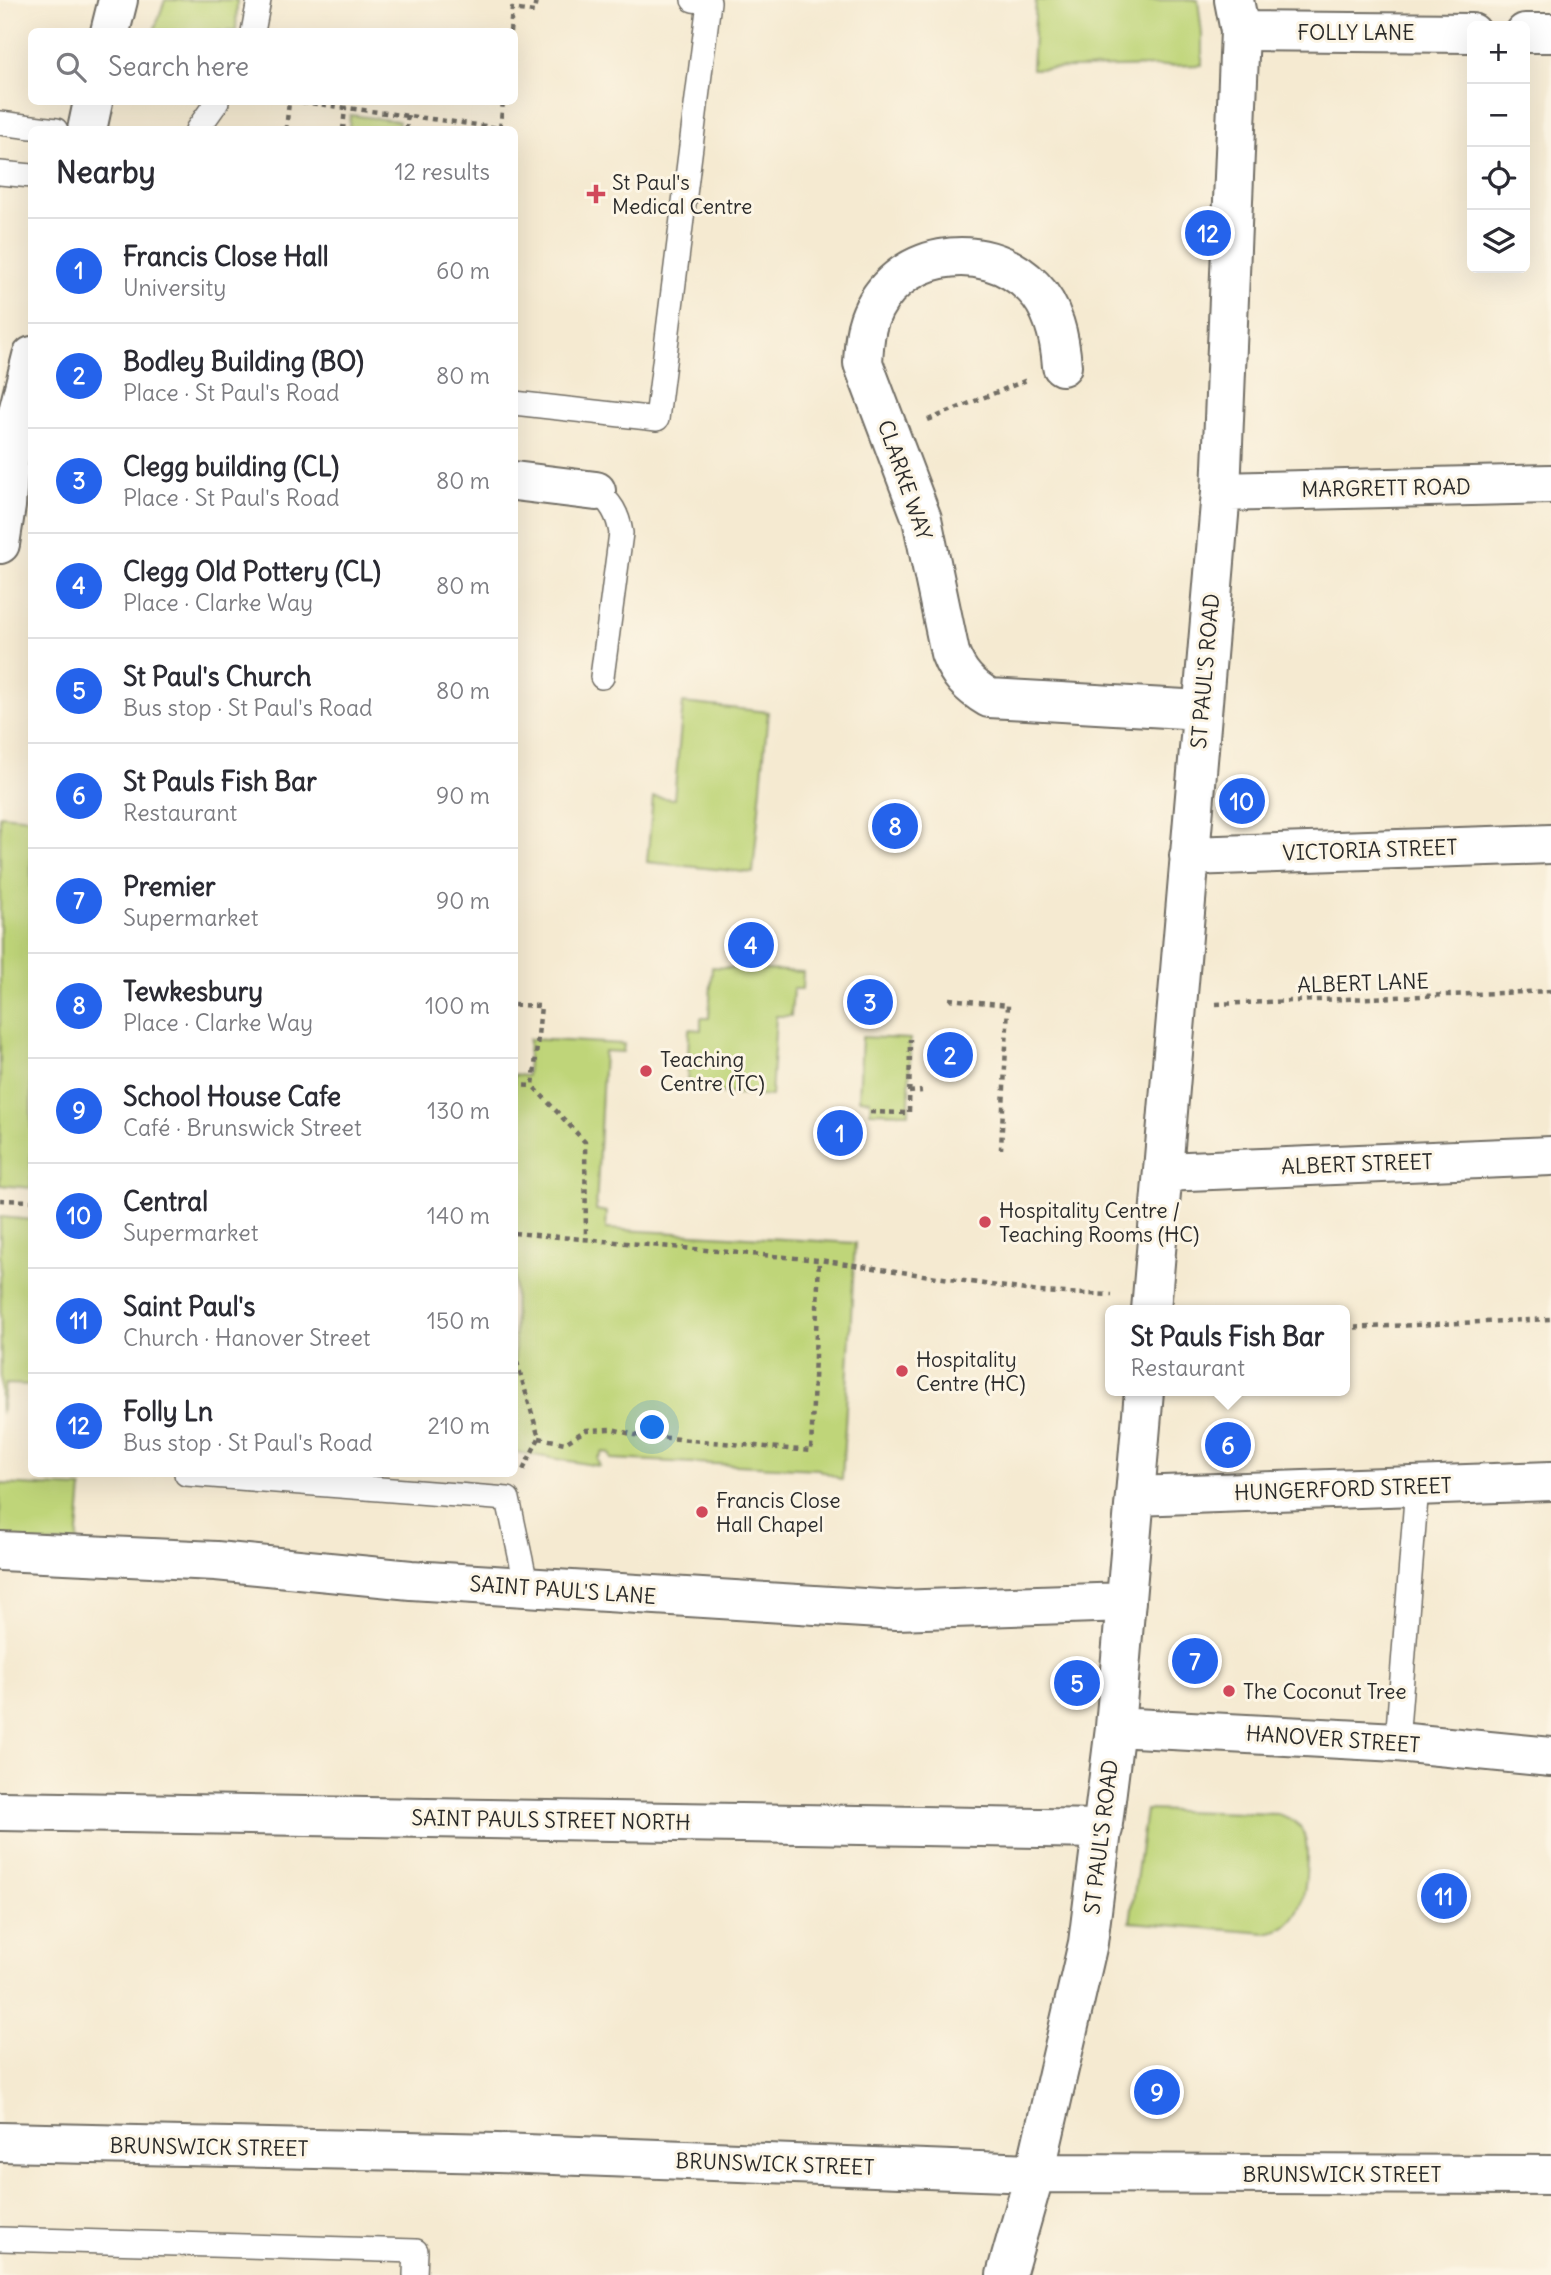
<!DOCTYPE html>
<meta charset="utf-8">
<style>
:root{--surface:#fff;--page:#f7f7f7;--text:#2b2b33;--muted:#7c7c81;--line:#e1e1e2;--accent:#2563eb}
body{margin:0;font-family:Delius,sans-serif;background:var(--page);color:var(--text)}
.controls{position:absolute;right:21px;top:21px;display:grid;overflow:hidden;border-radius:10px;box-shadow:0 7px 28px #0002}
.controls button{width:63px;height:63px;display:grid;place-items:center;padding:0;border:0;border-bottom:2px solid var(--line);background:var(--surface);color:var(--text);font:35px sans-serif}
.you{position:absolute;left:653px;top:1428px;width:24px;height:24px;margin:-18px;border:5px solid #fff;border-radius:50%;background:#1a73e8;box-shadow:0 0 0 10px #1a73e833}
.badge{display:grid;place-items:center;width:46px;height:46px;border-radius:50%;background:var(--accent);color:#fff;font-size:23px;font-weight:700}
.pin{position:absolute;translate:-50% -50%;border:4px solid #fff;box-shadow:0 2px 7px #0006}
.popup{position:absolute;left:1105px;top:1305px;width:245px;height:91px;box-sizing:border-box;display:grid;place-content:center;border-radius:10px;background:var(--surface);filter:drop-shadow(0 2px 5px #0005);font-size:23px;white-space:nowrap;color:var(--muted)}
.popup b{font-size:26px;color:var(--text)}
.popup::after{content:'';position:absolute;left:50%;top:100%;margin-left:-14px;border:14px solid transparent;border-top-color:var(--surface)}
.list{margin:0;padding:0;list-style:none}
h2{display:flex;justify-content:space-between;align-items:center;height:91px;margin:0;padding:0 28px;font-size:30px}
h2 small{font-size:23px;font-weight:400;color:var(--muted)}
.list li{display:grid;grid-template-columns:46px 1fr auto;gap:21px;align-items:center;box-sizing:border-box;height:105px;padding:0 28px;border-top:2px solid var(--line)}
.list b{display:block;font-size:26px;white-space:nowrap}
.list p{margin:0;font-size:23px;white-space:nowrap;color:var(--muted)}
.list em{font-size:23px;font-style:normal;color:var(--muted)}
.icon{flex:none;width:38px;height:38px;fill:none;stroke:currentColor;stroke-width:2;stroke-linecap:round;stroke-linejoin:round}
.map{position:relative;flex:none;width:1551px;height:2275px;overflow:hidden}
.search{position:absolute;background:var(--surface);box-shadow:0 7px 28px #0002;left:28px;top:28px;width:490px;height:77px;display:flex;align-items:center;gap:18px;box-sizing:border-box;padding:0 24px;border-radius:10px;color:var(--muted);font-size:26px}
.panel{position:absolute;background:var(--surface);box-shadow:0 7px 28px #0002;left:28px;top:126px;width:490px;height:1351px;border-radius:10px}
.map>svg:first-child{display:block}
.green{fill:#bfd579;stroke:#758052;stroke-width:2}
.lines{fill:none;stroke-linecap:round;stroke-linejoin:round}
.service-casing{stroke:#726e65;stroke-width:26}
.minor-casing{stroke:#726e65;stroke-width:42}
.tertiary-casing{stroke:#726e65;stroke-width:42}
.path{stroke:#726e65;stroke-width:4.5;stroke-dasharray:5 5;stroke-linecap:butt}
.service{stroke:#fff;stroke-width:23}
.minor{stroke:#fff;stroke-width:38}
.tertiary{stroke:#fff;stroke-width:38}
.poi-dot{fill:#d1495b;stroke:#fcf5e5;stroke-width:2.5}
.labels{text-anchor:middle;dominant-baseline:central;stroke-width:6;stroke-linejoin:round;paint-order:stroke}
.street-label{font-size:21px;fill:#2b2b2b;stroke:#fcf5e5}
.poi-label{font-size:21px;fill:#2b2b2b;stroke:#fcf5e5;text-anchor:start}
</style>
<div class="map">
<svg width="1551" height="2275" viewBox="0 0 1551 2275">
<rect width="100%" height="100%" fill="#fcf5e5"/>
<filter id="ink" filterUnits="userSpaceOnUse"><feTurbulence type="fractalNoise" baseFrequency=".0143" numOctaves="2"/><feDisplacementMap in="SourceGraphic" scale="14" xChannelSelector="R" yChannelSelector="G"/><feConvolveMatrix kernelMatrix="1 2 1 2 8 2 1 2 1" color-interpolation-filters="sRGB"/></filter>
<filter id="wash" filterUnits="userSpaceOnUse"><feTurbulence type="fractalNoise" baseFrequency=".00686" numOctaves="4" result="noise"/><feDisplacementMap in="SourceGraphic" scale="28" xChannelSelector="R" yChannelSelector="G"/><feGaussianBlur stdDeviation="1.57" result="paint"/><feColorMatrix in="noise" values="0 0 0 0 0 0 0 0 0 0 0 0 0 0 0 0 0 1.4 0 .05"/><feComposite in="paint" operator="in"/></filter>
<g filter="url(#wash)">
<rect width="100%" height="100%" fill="#f5ead1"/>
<path class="green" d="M 165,0 L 237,0 L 236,31 L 154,31 Z
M 1036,0 L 1198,0 L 1202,35 L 1202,65 L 1032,69 Z
M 350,115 L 399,121 L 397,129 L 349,129 Z
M 683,703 L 768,712 L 753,873 L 647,862 L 653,797 L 674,799 Z
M 0,815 L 31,818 L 31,1188 L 0,1185 Z
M 712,967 L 803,972 L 802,989 L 793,989 L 791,1016 L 776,1016 L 771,1096 L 687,1090 L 689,1029 L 701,1030 L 701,1018 L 709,1018 Z
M 862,1037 L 910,1039 L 909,1113 L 870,1112 L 870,1100 L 859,1099 Z
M 529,1039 L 624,1044 L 623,1052 L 604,1051 L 596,1210 L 607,1212 L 606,1229 L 855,1243 L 842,1480 L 818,1469 L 611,1459 L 609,1453 L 603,1452 L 598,1458 L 599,1466 L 515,1452 L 514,1075 L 527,1076 Z
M 0,1217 L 32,1220 L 31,1385 L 5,1384 L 1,1414 Z
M 0,1484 L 82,1488 L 77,1544 L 0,1543 Z
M 1146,1810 L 1276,1814 C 1310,1821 1308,1846 1306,1875 C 1305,1893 1302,1913 1287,1925 C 1281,1930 1273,1931 1266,1933 L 1130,1922 Z"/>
</g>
<g filter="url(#ink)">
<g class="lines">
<defs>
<path id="service" d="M 253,32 L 259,0
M 0,123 L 56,130
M 197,130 L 217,102
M 0,173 L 32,176
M 514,403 L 657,419 L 709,2 L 693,0
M 596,491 C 611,502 618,514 621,533 L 602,677
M 186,1474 L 508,1499 L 527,1588
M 1397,1742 L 1417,1486
M 0,2239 L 416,2251 L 415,2275"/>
<path id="minor" d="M 1062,366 C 1060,338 1054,308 1033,287 C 983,236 893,252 869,320 C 864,334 864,348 863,363 L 922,519 L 950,653 C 958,674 969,686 989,698 L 1202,710
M 514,481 L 596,491
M 1221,492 L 1551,484
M 1189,856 L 1551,844
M 1163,1172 L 1551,1156
M 1151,1310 L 1221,492 L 1240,31
M 1135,1496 L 1551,1481
M 0,1551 L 216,1561 L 411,1580 L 896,1610 L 1126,1602
M 1115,1727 L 1397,1742 L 1551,1757
M 0,1811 L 1103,1829
M 0,2142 L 497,2153 L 1035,2173 L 1551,2175
M 1006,2275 L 1035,2173 L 1088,1943 L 1115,1727 L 1144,1391"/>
<path id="tertiary" d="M 1234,0 L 1240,31 L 1472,33
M 110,32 L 118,0
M 1525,33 L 1551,33
M 87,130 L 93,102
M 0,544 L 6,506 L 10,444 L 32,356"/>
</defs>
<use href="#service" class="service-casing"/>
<use href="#minor" class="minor-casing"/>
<use href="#tertiary" class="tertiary-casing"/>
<path class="path" d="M 510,32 L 512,9 L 534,12 L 536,0
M 302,102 L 500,128 L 503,102
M 286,130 L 289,102
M 343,130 L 345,107
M 406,130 L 408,115
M 928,420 L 1027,380
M 949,999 L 1008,1005 L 1001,1149
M 1216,1004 L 1551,991
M 514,1005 L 541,1006 L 533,1086 L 585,1142 L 586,1240
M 514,1085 L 533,1086
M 909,1092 L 922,1091
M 870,1112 L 909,1113 L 910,1039
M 0,1200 L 32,1201
M 514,1233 L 819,1260 L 1040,1292 L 1112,1295
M 1345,1328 L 1551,1319
M 514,1352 L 539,1438 L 522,1472
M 539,1438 L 565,1443 L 586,1430 L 612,1429 L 635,1435 L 811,1451 L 819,1260"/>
<use href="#service" class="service"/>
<use href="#minor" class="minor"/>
<use href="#tertiary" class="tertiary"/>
</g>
</g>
<g class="poi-dot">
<path d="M592.5 183.5h7v7h7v7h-7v7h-7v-7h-7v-7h7z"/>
<circle cx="646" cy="1071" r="7"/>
<circle cx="985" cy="1222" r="7"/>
<circle cx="902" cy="1371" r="7"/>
<circle cx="702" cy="1512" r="7"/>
<circle cx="1229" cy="1691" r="7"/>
</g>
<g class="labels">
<g class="street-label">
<text x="1356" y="32">FOLLY LANE</text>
<text transform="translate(905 480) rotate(71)">CLARKE WAY</text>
<text transform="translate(1386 488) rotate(-1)">MARGRETT ROAD</text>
<text transform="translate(1205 671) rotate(-85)">ST PAUL'S ROAD</text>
<text transform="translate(1370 850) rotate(-2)">VICTORIA STREET</text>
<text transform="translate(1363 983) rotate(-2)">ALBERT LANE</text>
<text transform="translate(1357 1164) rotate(-2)">ALBERT STREET</text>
<text transform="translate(1343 1489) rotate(-2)">HUNGERFORD STREET</text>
<text transform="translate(563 1590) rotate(4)">SAINT PAUL'S LANE</text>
<text transform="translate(1333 1739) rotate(4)">HANOVER STREET</text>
<text transform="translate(551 1820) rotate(1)">SAINT PAULS STREET NORTH</text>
<text transform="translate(1101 1837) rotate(-83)">ST PAUL'S ROAD</text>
<text transform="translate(209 2147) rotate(1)">BRUNSWICK STREET</text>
<text transform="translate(775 2164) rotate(2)">BRUNSWICK STREET</text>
<text x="1342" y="2174">BRUNSWICK STREET</text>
</g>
<g class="poi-label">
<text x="612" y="182">St Paul's<tspan x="612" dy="24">Medical Centre</tspan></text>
<text x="660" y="1059">Teaching<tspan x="660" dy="24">Centre (TC)</tspan></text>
<text x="999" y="1210">Hospitality Centre /<tspan x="999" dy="24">Teaching Rooms (HC)</tspan></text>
<text x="916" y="1359">Hospitality<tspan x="916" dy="24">Centre (HC)</tspan></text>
<text x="716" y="1500">Francis Close<tspan x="716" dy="24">Hall Chapel</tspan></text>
<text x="1243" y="1691">The Coconut Tree</text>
</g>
</g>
</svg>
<div class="controls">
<button>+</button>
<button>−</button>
<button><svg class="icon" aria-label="locate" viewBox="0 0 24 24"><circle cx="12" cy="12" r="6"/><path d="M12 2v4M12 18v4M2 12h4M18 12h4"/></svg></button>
<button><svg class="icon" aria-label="layers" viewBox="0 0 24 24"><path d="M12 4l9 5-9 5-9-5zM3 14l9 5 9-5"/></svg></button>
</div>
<div class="you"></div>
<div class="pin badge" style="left:840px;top:1133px">1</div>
<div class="pin badge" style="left:950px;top:1055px">2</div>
<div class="pin badge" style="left:870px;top:1002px">3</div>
<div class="pin badge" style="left:751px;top:945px">4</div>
<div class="pin badge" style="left:1077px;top:1683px">5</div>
<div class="pin badge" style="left:1228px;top:1445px">6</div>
<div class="popup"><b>St Pauls Fish Bar</b>Restaurant</div>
<div class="pin badge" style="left:1195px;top:1661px">7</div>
<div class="pin badge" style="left:895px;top:826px">8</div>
<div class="pin badge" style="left:1157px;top:2092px">9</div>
<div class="pin badge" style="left:1242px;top:801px">10</div>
<div class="pin badge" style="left:1444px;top:1896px">11</div>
<div class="pin badge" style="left:1208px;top:233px">12</div>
<div class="search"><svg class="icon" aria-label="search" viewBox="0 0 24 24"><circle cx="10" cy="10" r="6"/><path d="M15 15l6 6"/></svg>Search here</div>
<section class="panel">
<h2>Nearby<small>12 results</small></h2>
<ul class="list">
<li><span class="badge">1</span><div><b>Francis Close Hall</b><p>University</p></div><em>60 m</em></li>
<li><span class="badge">2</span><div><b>Bodley Building (BO)</b><p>Place · St Paul's Road</p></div><em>80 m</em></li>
<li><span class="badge">3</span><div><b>Clegg building (CL)</b><p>Place · St Paul's Road</p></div><em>80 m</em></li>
<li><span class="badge">4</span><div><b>Clegg Old Pottery (CL)</b><p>Place · Clarke Way</p></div><em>80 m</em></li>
<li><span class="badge">5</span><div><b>St Paul's Church</b><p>Bus stop · St Paul's Road</p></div><em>80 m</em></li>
<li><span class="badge">6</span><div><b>St Pauls Fish Bar</b><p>Restaurant</p></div><em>90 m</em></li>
<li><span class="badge">7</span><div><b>Premier</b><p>Supermarket</p></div><em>90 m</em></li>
<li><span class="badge">8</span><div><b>Tewkesbury</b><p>Place · Clarke Way</p></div><em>100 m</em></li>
<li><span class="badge">9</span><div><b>School House Cafe</b><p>Café · Brunswick Street</p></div><em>130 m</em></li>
<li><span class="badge">10</span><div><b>Central</b><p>Supermarket</p></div><em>140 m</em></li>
<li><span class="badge">11</span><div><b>Saint Paul's</b><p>Church · Hanover Street</p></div><em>150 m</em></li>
<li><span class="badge">12</span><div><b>Folly Ln</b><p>Bus stop · St Paul's Road</p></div><em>210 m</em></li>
</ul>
</section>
</div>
